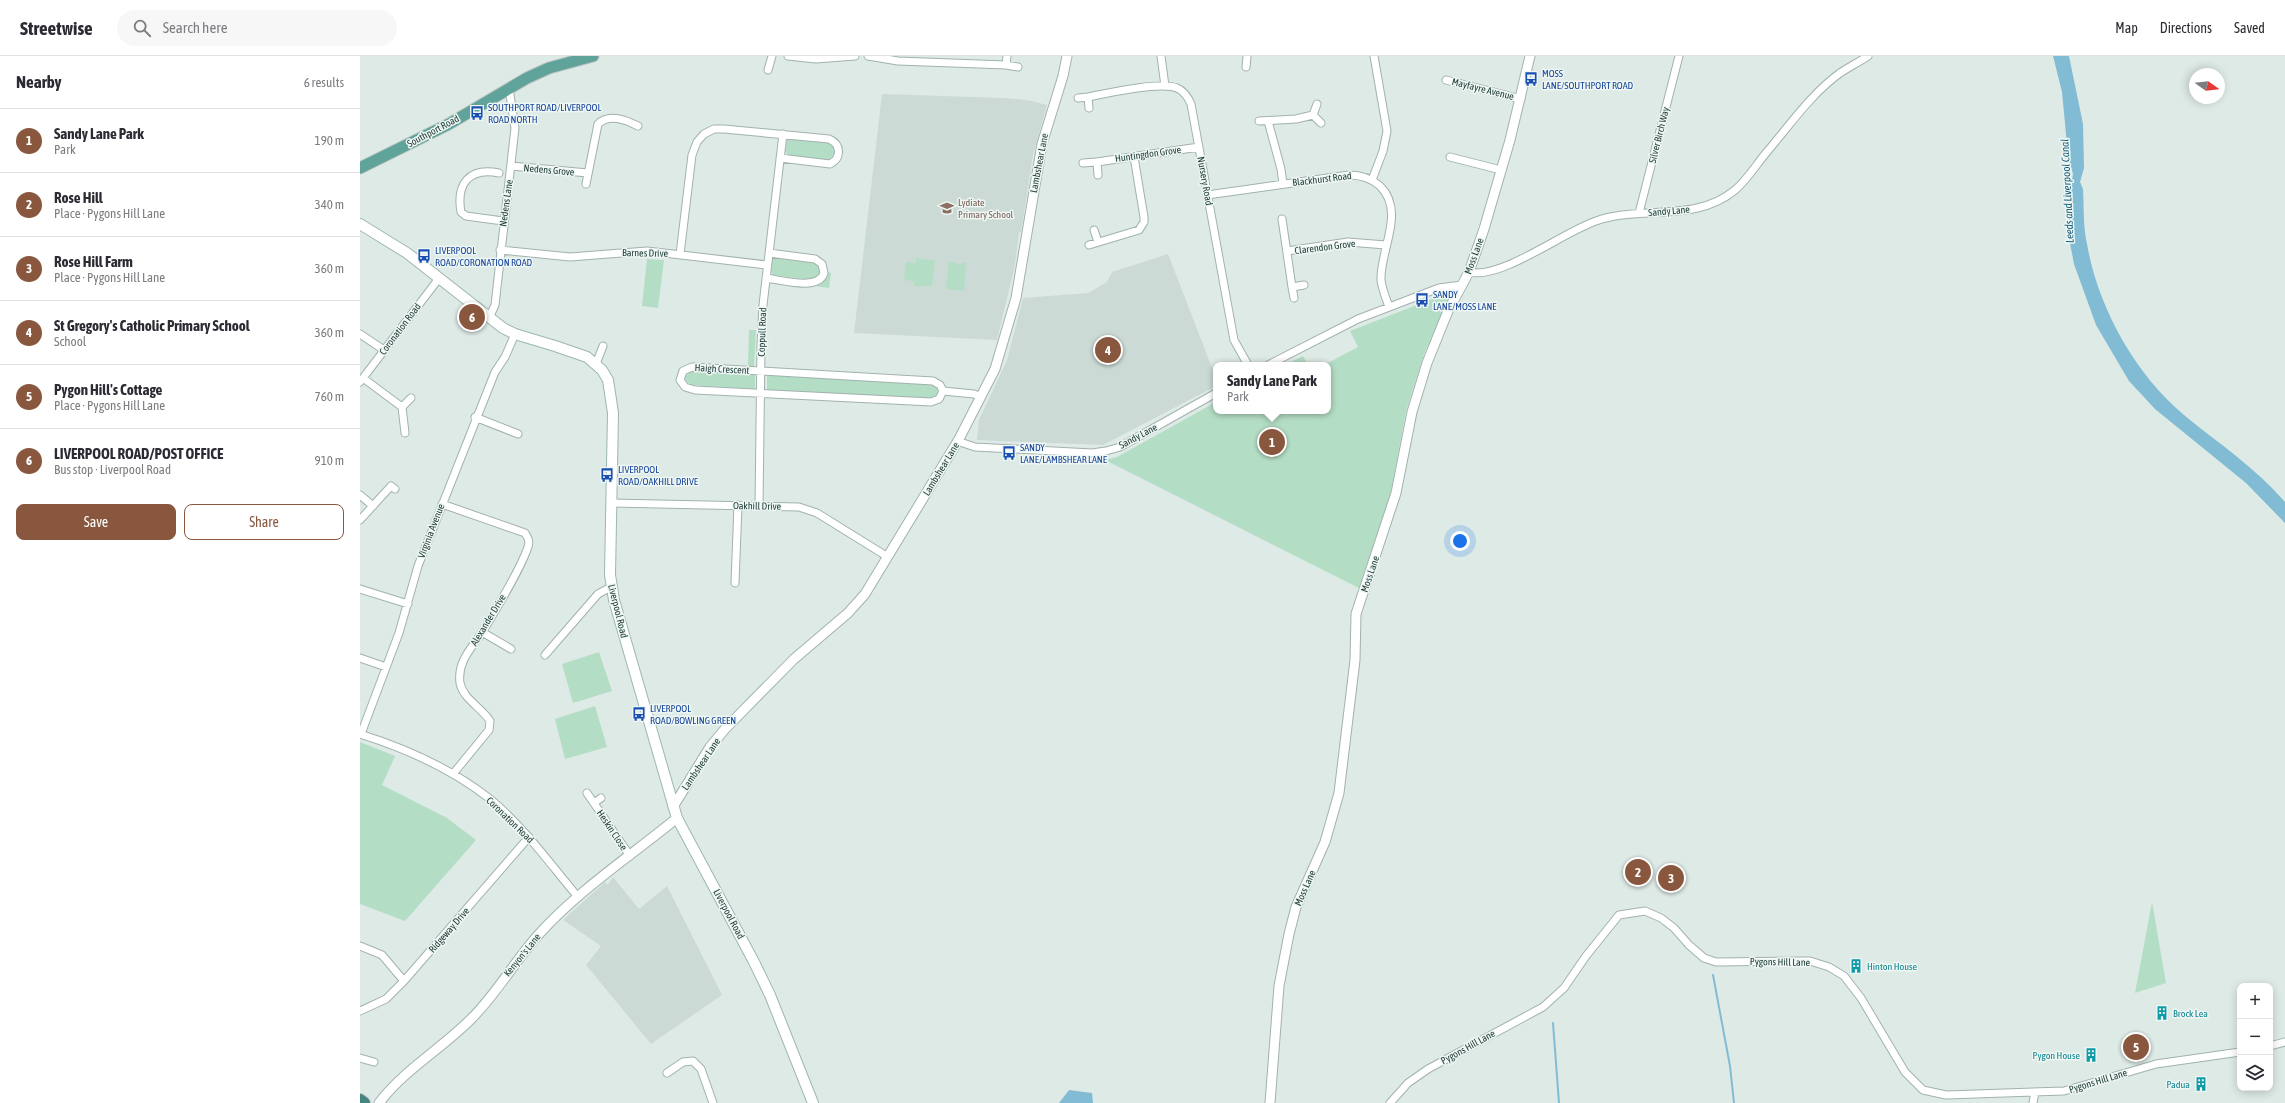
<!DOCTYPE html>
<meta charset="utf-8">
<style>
:root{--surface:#fff;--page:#f7f7f7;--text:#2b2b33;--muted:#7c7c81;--line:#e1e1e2;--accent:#88573e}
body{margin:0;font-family:"Asap Condensed",sans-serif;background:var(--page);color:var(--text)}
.controls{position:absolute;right:12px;bottom:12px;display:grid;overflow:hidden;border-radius:8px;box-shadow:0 2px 10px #0003}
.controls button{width:36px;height:36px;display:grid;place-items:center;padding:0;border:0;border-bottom:1px solid var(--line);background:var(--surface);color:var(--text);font:20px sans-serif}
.compass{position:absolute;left:1829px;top:12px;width:36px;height:36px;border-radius:50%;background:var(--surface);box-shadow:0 2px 10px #0003;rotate:105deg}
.you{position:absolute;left:1100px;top:485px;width:14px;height:14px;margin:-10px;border:3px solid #fff;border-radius:50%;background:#1a73e8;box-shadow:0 0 0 6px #1a73e833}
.badge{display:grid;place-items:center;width:26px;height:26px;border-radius:50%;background:var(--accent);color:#fff;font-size:13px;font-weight:700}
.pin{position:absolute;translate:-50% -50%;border:2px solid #fff;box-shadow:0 1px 4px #0006}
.popup{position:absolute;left:853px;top:306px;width:118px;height:52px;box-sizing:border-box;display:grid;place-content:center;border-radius:8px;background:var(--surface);filter:drop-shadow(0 1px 3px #0005);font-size:13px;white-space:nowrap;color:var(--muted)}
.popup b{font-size:15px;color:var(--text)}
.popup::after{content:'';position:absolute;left:50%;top:100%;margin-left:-8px;border:8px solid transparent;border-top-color:var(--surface)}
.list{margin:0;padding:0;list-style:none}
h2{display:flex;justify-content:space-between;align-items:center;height:52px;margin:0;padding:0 16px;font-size:17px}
h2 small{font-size:13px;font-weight:400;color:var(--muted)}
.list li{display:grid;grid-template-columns:26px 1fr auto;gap:12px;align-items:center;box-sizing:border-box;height:64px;padding:0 16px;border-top:1px solid var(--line)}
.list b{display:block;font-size:15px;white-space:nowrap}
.list p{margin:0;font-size:13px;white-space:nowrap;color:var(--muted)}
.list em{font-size:13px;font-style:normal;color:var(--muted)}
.actions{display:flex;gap:8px;padding:12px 16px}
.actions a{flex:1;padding:9px 0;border:1px solid var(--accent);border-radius:8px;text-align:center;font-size:14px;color:var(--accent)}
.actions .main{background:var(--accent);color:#fff}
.icon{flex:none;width:22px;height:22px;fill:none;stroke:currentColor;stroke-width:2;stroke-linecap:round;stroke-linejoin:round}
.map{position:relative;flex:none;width:1925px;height:1047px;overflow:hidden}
header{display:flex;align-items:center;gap:24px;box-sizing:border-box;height:56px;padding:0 20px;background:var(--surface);border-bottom:1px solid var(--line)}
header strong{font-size:19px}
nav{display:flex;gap:22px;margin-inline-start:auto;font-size:14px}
.search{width:280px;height:36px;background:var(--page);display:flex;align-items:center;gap:10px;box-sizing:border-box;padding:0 14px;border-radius:22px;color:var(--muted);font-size:15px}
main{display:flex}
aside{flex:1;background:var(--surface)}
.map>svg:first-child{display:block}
.built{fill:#ccdad5}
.green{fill:#b4ddc5}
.water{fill:#81bcd4}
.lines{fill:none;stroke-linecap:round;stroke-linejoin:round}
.stream{stroke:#81bcd4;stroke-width:2}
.minor-casing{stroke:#a1b2ae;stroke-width:9}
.tertiary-casing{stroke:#a1b2ae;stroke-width:11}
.secondary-casing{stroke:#9cb7b0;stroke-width:12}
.primary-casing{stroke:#bcc4c3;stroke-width:13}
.trunk-casing{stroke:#bcc4c3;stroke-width:14}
.minor{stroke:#fff;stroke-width:7}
.tertiary{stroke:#fff;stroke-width:9}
.secondary{stroke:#fff;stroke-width:10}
.primary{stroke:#5fa39a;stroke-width:11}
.trunk{stroke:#44867f;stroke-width:12}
.labels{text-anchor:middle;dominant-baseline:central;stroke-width:3;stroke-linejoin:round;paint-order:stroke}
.transit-label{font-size:10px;fill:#164399;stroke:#eef7f4;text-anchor:start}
.street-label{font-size:10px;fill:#1e3b37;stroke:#eef7f4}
.education-label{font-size:10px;fill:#785e54;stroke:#eef7f4;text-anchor:start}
.culture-label{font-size:10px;fill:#0d838f;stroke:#eef7f4;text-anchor:start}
.water-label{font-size:11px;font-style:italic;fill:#155c79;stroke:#eef7f4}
</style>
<header>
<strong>Streetwise</strong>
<div class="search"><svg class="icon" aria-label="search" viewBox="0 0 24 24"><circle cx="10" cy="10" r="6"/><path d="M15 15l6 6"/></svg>Search here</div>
<nav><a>Map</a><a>Directions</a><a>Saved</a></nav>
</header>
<main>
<aside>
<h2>Nearby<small>6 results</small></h2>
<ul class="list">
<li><span class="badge">1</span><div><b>Sandy Lane Park</b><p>Park</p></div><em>190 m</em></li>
<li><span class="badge">2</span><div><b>Rose Hill</b><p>Place · Pygons Hill Lane</p></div><em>340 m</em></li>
<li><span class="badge">3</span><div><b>Rose Hill Farm</b><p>Place · Pygons Hill Lane</p></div><em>360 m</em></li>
<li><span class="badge">4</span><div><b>St Gregory's Catholic Primary School</b><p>School</p></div><em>360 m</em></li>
<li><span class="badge">5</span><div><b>Pygon Hill's Cottage</b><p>Place · Pygons Hill Lane</p></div><em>760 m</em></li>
<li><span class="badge">6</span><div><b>LIVERPOOL ROAD/POST OFFICE</b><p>Bus stop · Liverpool Road</p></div><em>910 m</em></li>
</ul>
<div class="actions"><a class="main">Save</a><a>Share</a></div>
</aside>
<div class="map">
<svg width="1925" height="1047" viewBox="0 0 1925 1047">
<rect width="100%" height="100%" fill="#deeae6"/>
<path class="built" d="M 522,38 L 643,42 L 667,44 L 687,49 L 673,99 L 661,176 L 659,176 L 655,209 L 637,284 L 494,277 Z
M 808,198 L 856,322 L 856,330 L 743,389 L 617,384 L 619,364 L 647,304 L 663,242 L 728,237 L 747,226 L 752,216 Z
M 253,821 L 279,853 L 307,830 L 362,939 L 291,988 L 226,909 L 241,890 L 203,864 L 245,826 L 248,829 Z"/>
<path class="green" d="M 430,82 L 470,87 L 474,92 L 474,98 L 468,104 L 429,100 L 425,95 L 427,84 Z
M 415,201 L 455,206 L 460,212 L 460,218 L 452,224 L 413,219 L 411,215 L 412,203 Z
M 556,202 L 575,205 L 572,230 L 554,230 L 554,225 L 544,224 L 546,206 L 556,207 Z
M 287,203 L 304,204 L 298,252 L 282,250 Z
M 589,205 L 601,209 L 601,206 L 606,207 L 604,235 L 586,233 Z
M 467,216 L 471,217 L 469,232 L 455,230 L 464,225 Z
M 1085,238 L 1089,243 L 1064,298 L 1046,355 L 1030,440 L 999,532 L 745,404 L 757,401 L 856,346 L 856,355 L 968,355 L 968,309 L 964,309 L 998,291 L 990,275 Z
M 389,274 L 396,274 L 394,311 L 388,311 Z
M 943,300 L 948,309 L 925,309 Z
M 330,315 L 395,317 L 395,333 L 330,329 L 325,323 L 326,318 Z
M 407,318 L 563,327 L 577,330 L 579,336 L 574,342 L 563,343 L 407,335 Z
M 239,596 L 252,635 L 213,647 L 202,608 Z
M 235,650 L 247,691 L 205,703 L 195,663 Z
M 0,686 L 35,700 L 22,729 L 87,762 L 116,784 L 45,865 L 0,848 Z
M 1792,846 L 1806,927 L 1775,937 Z"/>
<path class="water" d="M 1693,0 L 1709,0 L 1723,68 L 1724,112 L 1720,126 L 1723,133 C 1724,151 1723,170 1727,188 C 1738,251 1774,317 1824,359 C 1858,387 1896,412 1925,446 L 1925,467 L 1886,427 L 1795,353 L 1769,325 L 1736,269 L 1714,208 L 1709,182 L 1709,142 L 1713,118 L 1708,99 L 1702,36 Z
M 709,1034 L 732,1037 L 733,1047 L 699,1047 Z"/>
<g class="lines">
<path class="stream" d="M 1353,919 L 1370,1010 L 1374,1047
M 1193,967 L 1199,1047"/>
<defs>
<path id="minor" d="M 428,0 L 456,3 L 495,0
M 508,0 L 538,5 L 646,9
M 647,0 L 646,9 L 658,11
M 801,0 L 805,30
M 886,11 L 887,0
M 408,14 L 412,0
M 1086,24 L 1161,43
M 728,41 C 748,37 800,25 817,32 C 824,35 828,41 831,48 L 874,284 L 888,309
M 718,42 L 728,41 L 729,52
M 957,48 L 953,59 L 961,67
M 899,65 L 936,63 L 953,59
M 908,65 L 921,113 L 923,128
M 1090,101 L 1141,114
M 737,106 L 839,91
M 723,107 L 737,106 L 738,119
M 151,110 L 228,117
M 139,117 C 109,111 96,128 101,156 L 106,160 L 143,165
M 1012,124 L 1023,95 L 1027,75 L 1014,0
M 226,128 L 238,68 C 249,57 266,64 278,70
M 847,139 L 989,119 C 1001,119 1011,122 1020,130 C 1046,156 1020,193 1021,224 C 1022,233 1026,242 1029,251
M 1279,157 L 1319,0
M 922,163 L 932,231
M 734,174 L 738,186
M 729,189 L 779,174 L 784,166 L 784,161 L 774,101
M 140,194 L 210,201 L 287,195 L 407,209
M 927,195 L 988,186 L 1026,189
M 320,198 L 332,99 L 337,86 L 344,78 L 354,73 L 364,73 L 469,83 C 481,88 482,102 470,108 L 420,102
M 1109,216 C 1141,224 1203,176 1236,165 C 1281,149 1336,167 1375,134 C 1387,124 1396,109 1406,97 C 1429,70 1451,38 1480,17 C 1489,11 1499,6 1508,0
M 406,222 C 421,224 459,235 464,217 L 462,208 L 455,203 L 409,197
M 934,242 L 932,231 L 944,229
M 129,262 L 135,249 L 155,72 L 149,32
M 0,278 L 24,294
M 236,308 L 243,290
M 908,309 L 998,263 L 1079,232 L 1102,229
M 332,311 L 573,325 L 580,329 L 583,335 L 579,343 L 571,346 L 335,334 L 325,331 L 320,324 L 323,315 Z
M 3,322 L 42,351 L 45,377
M 0,326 L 80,221
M 583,335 L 614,338 L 621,341
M 42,351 L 51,342
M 115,361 L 158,378
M 597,385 L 615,391 L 732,397 L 746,395 L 760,391 L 856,337
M 0,439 L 13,450
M 252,447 L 439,451 L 457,457 L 528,501
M 82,448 L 165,477 C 168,482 170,485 168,491 C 159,517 137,551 123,575 C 112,592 97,605 100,627 C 103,643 122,652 130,665 L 129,674 L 93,718
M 399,450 L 401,289 L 403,249 L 423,78
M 0,464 L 31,430 L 35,433
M 375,527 L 378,449
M 0,533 L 48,548
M 122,576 L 151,593
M 185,599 L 238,538 L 251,531
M 0,602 L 26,611
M 0,678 C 45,692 93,714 130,743 C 164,771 190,808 218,841
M 1,678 L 39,577 L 58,510 L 135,316 L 145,301 L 155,278
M 227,737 L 270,800
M 234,747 L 241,742
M 0,890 L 22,899 L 44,925
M 0,955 L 26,943 L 44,925 L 169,781
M 1910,990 L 1925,986
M 0,1002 L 14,1006
M 307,1017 L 323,1006 L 333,1005 L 341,1013 L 353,1047
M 1030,1047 L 1048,1027 L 1068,1013 L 1183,951 L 1204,932 L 1226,900 L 1259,859 L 1285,855 L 1301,862 L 1314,872 L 1329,889 L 1344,902 L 1356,906 L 1450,905 L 1469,911 L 1484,920 L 1501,942 L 1545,1016 L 1563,1034 L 1586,1039 L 1704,1035 L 1796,1008 L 1880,996
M 1673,1047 L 1675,1036"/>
<path id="tertiary" d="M 313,751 L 350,691 L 365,673 L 434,603 L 488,557 L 505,538 L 599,383 L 635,313 L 656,242 L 682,88 L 703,20 L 707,0
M 19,1047 C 44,1014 81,993 110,964 C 137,938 155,904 180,877 C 220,833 272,799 317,762
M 910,1047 L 919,930 L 929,878 L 936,851 L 965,786 L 979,737 L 995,604 L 996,558 L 1036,437 L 1052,356 L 1067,307 L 1088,255 L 1109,216 L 1124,173 L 1150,84 L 1170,0"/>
<path id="secondary" d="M 0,168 L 47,197 L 143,272 L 155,278 L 195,290 L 227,301 L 242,314 L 248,324 L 253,357 L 250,519 L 254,544 L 317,762 L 394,906 L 410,939 L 453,1047"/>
<path id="primary" d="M 0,112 L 89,68 L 167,22 L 189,12 L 233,0"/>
<path id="trunk" d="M 0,1044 L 4,1047"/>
</defs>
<use href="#minor" class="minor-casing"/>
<use href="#tertiary" class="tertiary-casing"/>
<use href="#secondary" class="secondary-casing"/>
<use href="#primary" class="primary-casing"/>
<use href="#trunk" class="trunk-casing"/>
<use href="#minor" class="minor"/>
<use href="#tertiary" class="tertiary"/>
<use href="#secondary" class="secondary"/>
<use href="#primary" class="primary"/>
<use href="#trunk" class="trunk"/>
</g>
<defs>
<symbol id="bus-bare" viewBox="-9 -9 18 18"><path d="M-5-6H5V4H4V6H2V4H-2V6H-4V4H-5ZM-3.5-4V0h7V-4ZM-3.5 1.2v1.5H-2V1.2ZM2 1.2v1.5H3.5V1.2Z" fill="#1a4fb4" stroke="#eef7f4" stroke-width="2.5" paint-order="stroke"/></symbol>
<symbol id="school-bare" viewBox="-9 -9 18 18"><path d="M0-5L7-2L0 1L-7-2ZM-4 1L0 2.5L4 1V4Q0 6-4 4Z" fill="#8d6e63" stroke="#eef7f4" stroke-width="2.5" paint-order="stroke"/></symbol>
<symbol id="building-bare" viewBox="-9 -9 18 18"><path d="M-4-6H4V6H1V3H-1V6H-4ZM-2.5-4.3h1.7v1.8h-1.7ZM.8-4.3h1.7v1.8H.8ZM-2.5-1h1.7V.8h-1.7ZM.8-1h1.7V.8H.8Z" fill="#0f9aa8" stroke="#eef7f4" stroke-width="2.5" paint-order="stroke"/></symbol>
</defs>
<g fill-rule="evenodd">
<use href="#bus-bare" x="1161" y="13" width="20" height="20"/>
<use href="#bus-bare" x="107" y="47" width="20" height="20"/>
<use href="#school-bare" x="577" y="142" width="20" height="20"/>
<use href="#bus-bare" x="54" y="190" width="20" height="20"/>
<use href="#bus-bare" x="1052" y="234" width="20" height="20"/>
<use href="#bus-bare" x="639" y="387" width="20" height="20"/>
<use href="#bus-bare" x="237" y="409" width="20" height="20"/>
<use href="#bus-bare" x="269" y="648" width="20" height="20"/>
<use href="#building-bare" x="1486" y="900" width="20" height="20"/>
<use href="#building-bare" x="1792" y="947" width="20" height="20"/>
<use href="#building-bare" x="1721" y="989" width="20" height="20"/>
<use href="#building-bare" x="1831" y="1018" width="20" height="20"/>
</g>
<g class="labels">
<g class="transit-label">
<text x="1182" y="17">MOSS<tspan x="1182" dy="12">LANE/SOUTHPORT ROAD</tspan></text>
<text x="128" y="51">SOUTHPORT ROAD/LIVERPOOL<tspan x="128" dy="12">ROAD NORTH</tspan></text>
<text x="75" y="194">LIVERPOOL<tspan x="75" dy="12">ROAD/CORONATION ROAD</tspan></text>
<text x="1073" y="238">SANDY<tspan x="1073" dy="12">LANE/MOSS LANE</tspan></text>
<text x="660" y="391">SANDY<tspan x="660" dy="12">LANE/LAMBSHEAR LANE</tspan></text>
<text x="258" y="413">LIVERPOOL<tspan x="258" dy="12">ROAD/OAKHILL DRIVE</tspan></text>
<text x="290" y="652">LIVERPOOL<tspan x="290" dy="12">ROAD/BOWLING GREEN</tspan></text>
</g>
<g class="street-label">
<text transform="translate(1123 33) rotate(14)">Mayfayre Avenue</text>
<text transform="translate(73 75) rotate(-28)">Southport Road</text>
<text transform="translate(1299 79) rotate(-76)">Silver Birch Way</text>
<text transform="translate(788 98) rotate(-8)">Huntingdon Grove</text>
<text transform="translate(679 107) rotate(-79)">Lambshear Lane</text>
<text transform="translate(189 114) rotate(5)">Nedens Grove</text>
<text transform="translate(962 123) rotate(-7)">Blackhurst Road</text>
<text transform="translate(845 125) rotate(80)">Nursery Road</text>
<text transform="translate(146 147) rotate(-82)">Nedens Lane</text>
<text transform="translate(1309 155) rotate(-5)">Sandy Lane</text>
<text transform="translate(965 191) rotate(-7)">Clarendon Grove</text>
<text transform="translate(285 197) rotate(1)">Barnes Drive</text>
<text transform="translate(1114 200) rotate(-70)">Moss Lane</text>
<text transform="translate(40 273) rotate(-53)">Coronation Road</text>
<text transform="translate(402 276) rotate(-88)">Coppull Road</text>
<text transform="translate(362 313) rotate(3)">Haigh Crescent</text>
<text transform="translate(778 380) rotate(-28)">Sandy Lane</text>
<text transform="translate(581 413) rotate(-59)">Lambshear Lane</text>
<text transform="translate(397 450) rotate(1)">Oakhill Drive</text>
<text transform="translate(71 475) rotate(-69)">Virginia Avenue</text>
<text transform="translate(1010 518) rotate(-71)">Moss Lane</text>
<text transform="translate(258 555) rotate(76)">Liverpool Road</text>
<text transform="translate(128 564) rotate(-59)">Alexander Drive</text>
<text transform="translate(341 708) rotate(-56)">Lambshear Lane</text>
<text transform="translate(150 764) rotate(44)">Coronation Road</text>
<text transform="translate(252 774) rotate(56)">Heskin Close</text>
<text transform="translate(945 832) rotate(-66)">Moss Lane</text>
<text transform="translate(369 858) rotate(62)">Liverpool Road</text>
<text transform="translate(89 874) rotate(-49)">Ridgeway Drive</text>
<text transform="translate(162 899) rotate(-51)">Kenyon's Lane</text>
<text transform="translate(1420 906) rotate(1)">Pygons Hill Lane</text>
<text transform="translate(1108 991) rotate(-29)">Pygons Hill Lane</text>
<text transform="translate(1738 1025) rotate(-17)">Pygons Hill Lane</text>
</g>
<g class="education-label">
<text x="598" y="146">Lydiate<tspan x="598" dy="12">Primary School</tspan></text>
</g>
<g class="culture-label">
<text x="1507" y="910">Hinton House</text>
<text x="1813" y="957">Brock Lea</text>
<text x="1720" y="999" text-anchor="end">Pygon House</text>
<text x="1830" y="1028" text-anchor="end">Padua</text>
</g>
<g class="water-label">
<text transform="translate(1707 135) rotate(-93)">Leeds and Liverpool Canal</text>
</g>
</g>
</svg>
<div class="controls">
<button>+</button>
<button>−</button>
<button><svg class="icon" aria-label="layers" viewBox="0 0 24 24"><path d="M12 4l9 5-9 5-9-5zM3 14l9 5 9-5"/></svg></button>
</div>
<svg class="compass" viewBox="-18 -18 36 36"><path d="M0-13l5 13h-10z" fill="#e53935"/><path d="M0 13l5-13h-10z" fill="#7c7c81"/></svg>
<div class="you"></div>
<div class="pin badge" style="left:912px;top:386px">1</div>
<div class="popup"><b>Sandy Lane Park</b>Park</div>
<div class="pin badge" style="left:1278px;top:816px">2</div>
<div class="pin badge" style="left:1311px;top:822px">3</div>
<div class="pin badge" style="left:748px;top:294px">4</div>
<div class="pin badge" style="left:1776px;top:991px">5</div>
<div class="pin badge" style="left:112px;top:261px">6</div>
</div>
</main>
